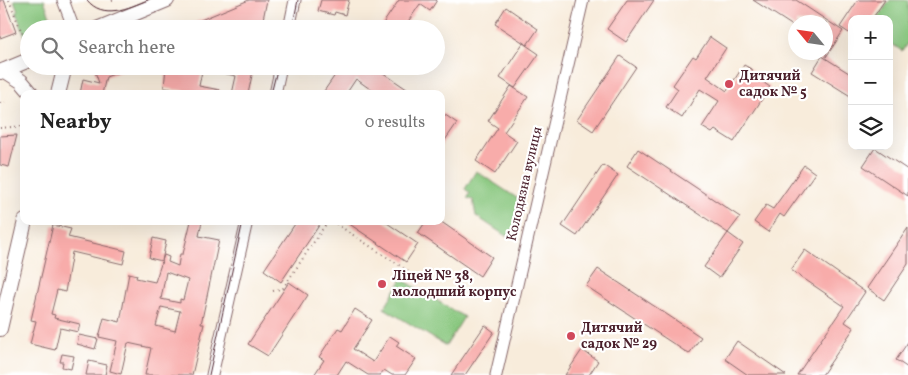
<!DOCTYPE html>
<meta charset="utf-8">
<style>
:root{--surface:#fff;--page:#f6f6f6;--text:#222;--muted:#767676;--line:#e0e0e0}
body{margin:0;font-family:Vollkorn,serif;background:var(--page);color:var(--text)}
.controls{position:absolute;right:15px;top:15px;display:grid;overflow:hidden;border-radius:10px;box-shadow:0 5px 20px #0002}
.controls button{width:45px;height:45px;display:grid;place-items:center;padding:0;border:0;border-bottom:1px solid var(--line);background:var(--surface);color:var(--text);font:25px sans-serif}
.compass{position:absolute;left:788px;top:15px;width:45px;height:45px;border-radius:50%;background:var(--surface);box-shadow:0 5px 20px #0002;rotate:299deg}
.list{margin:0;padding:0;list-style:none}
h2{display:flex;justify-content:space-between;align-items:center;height:65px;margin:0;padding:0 20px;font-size:21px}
h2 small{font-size:16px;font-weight:400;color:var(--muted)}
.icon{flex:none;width:28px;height:28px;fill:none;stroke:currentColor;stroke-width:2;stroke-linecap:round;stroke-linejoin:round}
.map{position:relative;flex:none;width:908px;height:375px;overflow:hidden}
.search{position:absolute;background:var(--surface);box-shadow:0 5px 20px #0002;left:20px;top:20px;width:425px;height:55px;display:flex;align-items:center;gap:12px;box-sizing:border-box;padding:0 18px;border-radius:28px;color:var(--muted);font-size:19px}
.panel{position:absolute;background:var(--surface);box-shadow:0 5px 20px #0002;left:20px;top:90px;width:425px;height:135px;border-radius:10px}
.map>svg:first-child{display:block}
.green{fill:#87c67d;stroke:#687254}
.building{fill:#f8acaa;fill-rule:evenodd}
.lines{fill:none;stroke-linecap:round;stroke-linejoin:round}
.minor-casing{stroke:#876769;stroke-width:13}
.tertiary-casing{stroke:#876769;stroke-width:16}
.path{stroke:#876769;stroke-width:2;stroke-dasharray:1 4;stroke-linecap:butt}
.minor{stroke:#fff;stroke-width:11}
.tertiary{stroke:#fff;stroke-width:14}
.tram{stroke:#4a1f2b;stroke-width:1}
.poi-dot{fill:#d1495b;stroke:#fff;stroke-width:2}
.labels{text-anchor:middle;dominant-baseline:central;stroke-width:4.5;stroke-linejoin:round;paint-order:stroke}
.poi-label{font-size:14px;font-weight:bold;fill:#4a1f2b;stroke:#fff;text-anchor:start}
.street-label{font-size:14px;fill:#4a1f2b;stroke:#fff}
</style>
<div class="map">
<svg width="908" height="375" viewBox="0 0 908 375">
<rect width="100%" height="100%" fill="#fff"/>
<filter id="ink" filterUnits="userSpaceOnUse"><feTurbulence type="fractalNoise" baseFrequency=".02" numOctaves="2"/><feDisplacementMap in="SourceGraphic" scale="10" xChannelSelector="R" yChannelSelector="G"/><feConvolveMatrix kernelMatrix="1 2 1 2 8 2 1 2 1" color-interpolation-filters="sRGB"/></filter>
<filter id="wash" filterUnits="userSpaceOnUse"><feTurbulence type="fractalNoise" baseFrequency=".0096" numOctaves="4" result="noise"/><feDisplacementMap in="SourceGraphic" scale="20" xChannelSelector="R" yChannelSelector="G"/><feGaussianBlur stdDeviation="1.12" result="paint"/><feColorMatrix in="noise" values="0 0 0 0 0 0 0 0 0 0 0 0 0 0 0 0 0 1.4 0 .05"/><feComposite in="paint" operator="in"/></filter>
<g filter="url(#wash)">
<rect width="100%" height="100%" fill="#f8ecdb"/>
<path class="green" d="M 14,0 L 44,0 L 53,24 L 42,29 L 29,29 L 29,34 L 25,36 L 16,12 L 18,11 Z
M 890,0 L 908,0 L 908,42 L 902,51 L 889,42 L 889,19 L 877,19 Z
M 476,171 L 523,202 L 516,231 L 506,236 L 476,216 L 473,200 L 467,198 L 470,193 L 465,189 Z
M 402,279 L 464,317 L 446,346 L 384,308 Z"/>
<g id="blocks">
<path class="building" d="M 0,0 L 4,0 L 16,32 L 0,38 Z
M 249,0 L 267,0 L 261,29 L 250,29 L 251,22 L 234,29 L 179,29 Z
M 321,0 L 349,0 L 345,15 L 335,12 L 334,15 L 318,11 Z
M 399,0 L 437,0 L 430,11 L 420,4 L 403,29 L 388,29 L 382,25 Z
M 627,0 L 654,0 L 626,42 L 607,29 Z
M 753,0 L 796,0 L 843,31 L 826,57 L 826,22 L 796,22 L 796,28 Z
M 858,0 L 885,0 L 872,19 L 852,19 L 852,35 L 840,27 Z
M 506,7 L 538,29 L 527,45 L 495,24 Z
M 710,37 L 726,48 L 707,77 L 727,91 L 744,65 L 753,70 L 751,74 L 770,87 L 734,142 L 715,130 L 712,133 L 702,127 L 719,101 L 700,89 L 682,118 L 666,107 L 678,89 L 673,85 L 693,56 L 696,58 Z
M 523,43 L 539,54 L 515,88 L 500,78 Z
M 620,56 L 636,67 L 593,131 L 577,120 Z
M 822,56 L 852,75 L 852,97 L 812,72 Z
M 93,66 L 132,66 L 132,67 L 106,77 L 102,94 L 80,94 L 83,79 L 99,83 Z
M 166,66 L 203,66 L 199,86 L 220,90 L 220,94 L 186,94 L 187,91 L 164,88 Z
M 209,66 L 254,66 L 248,94 L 232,94 L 236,76 L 209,70 Z
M 354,66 L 373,66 L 414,94 L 377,94 L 356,79 L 346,94 L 322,94 L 340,68 L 349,74 Z
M 511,86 L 528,97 L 504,132 L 517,141 L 495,174 L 476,161 L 498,128 L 488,121 Z
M 441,112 L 457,123 L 441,146 Z
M 17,135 L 9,167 L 0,165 L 0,136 Z
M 875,148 L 908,170 L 908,196 L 863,166 Z
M 638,149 L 740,217 L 728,233 L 627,166 Z
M 603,165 L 618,175 L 577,236 L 562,226 Z
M 804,165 L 815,173 L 784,217 L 780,214 L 768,232 L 754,222 L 766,205 L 773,209 Z
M 191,221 L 202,221 L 199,236 L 219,240 L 201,324 L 204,324 L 192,375 L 145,375 L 151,348 L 128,343 L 121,374 L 110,371 L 117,341 L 99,337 L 104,318 L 120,322 L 129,273 L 137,275 L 136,278 L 155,282 L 164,255 L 169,257 L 168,262 L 178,266 L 180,254 L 183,254 ZM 166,272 L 188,280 L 183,300 L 180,299 L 180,303 L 161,299 ZM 161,307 L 180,311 L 175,331 L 156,326 Z
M 297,221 L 322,221 L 281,282 L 264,270 Z
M 345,221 L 384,221 L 418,244 L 406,262 Z
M 426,221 L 440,221 L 492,257 L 480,276 L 418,233 Z
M 53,225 L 71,229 L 68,237 L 126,251 L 123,264 L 72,252 L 65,292 L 57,290 L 51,314 L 55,315 L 54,318 L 80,324 L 78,332 L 60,328 L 55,350 L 30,344 L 36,321 L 31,320 Z
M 908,228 L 908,264 L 884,300 L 867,288 Z
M 728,233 L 743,244 L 719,278 L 704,267 Z
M 153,238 L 166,241 L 162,261 L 149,258 Z
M 805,250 L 865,292 L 845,322 L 854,328 L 822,375 L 797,375 L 844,306 L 791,270 Z
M 598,269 L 701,337 L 689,354 L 586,286 Z
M 289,282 L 308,295 L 268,356 L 248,344 Z
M 355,309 L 372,320 L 353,349 L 373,362 L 390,336 L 399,342 L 396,346 L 416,359 L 405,375 L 392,375 L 384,370 L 380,375 L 368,375 L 346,361 L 337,375 L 314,375 L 324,360 L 319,357 L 338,328 L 342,330 Z
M 485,325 L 494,332 L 465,375 L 451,375 Z
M 79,335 L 98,339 L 95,349 L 77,344 Z
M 737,341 L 786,375 L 748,375 L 725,359 Z
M 908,342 L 908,368 L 896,360 Z
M 582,350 L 598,361 L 589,375 L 565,375 Z
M 62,354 L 74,356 L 71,369 L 62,367 L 63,362 L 60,362 Z
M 89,361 L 107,365 L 105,375 L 86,375 Z"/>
</g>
</g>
<g filter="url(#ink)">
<use href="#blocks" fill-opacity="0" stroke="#876769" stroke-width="1"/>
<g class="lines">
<defs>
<path id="minor" d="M 63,0 L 72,24 L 72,29
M 289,29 L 295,0
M 275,94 L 281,66
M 212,375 L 247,221
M 496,375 L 583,0"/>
<path id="tertiary" d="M 97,29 L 167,0
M 4,70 L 21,81 L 32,94
M 0,72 L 29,60
M 58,94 L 65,66
M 0,329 L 25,221"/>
</defs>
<use href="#minor" class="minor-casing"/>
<use href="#tertiary" class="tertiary-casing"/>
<path class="path" d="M 9,0 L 24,38
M 112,0 L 114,1
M 0,103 L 5,102
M 0,128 L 24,126
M 332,221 L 411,273
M 273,291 L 283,288 L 328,221"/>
<use href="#minor" class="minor"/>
<use href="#tertiary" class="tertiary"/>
<path class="tram" d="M 87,0 C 103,20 128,8 148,0
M 292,29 L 298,0
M 271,94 L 278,66
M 209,375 L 243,221"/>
</g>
</g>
<g class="poi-dot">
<circle cx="729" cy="84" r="5"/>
<circle cx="382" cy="284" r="5"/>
<circle cx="571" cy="336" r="5"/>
</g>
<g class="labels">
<g class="poi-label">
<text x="739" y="76">Дитячий<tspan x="739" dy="16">садок № 5</tspan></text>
<text x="392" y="276">Ліцей № 38,<tspan x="392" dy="16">молодший корпус</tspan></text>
<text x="581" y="328">Дитячий<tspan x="581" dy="16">садок № 29</tspan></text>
</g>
<g class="street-label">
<text transform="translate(525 184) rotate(-77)">Колодязна вулиця</text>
</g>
</g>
</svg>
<div class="controls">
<button>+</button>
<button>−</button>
<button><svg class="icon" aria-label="layers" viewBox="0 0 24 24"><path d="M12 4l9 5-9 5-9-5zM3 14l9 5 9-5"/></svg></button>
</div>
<svg class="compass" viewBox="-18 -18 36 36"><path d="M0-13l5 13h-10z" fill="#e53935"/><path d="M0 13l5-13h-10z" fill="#767676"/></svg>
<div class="search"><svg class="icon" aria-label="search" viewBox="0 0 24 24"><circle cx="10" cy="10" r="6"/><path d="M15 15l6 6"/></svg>Search here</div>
<section class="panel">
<h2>Nearby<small>0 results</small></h2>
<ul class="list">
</ul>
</section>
</div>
